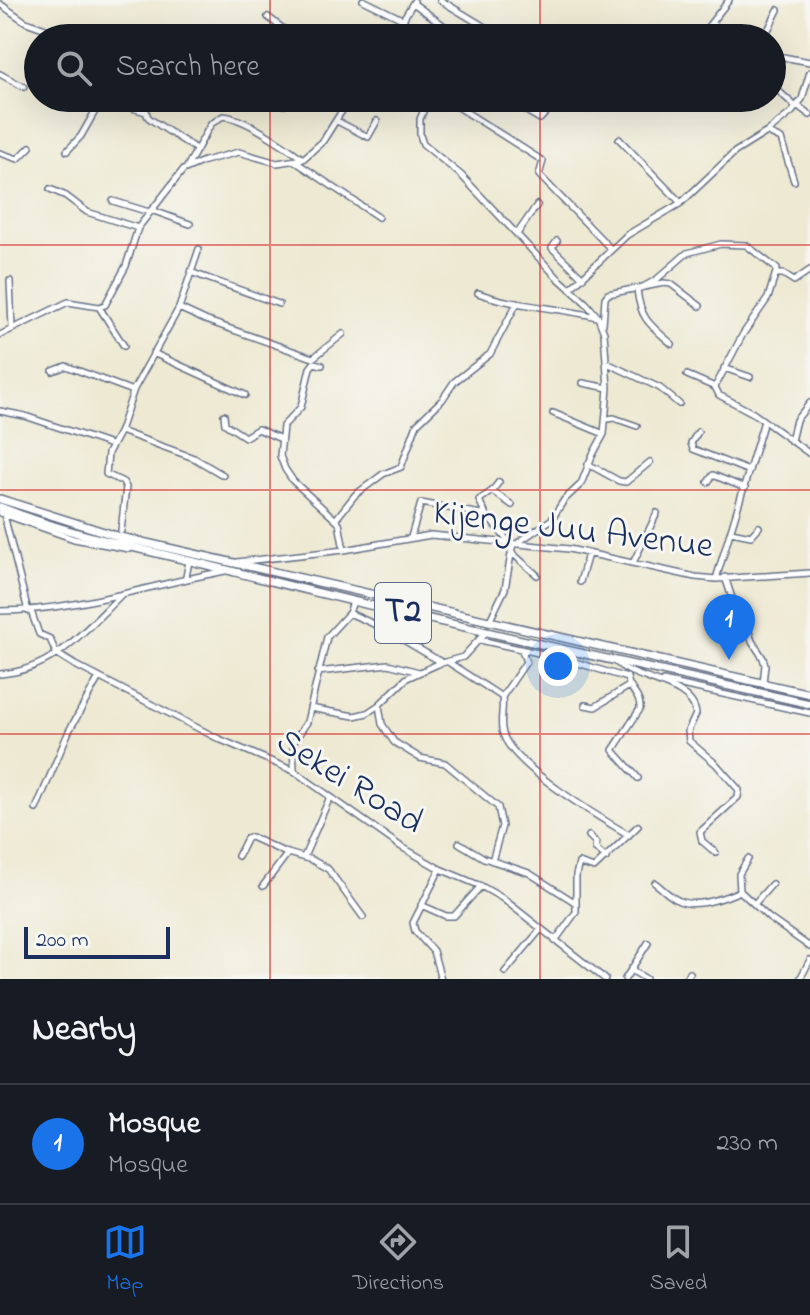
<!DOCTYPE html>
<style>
:root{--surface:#171b24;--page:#20242c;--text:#f1f3f6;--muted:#9ea1a6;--line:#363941;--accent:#1a73e8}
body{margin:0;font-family:"Indie Flower",sans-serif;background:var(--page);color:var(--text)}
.scale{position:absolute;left:24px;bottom:20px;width:146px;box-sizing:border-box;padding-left:8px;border:4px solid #1b2f5e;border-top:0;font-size:22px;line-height:28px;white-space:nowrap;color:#1b2f5e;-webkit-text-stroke:6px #f6f6f2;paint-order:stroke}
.you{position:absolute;left:558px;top:666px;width:28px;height:28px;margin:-20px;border:6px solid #fff;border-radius:50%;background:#1a73e8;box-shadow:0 0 0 12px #1a73e833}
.badge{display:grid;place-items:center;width:52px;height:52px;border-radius:50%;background:var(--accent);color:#fff;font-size:26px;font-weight:700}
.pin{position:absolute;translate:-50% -66px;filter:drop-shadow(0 2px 4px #0008)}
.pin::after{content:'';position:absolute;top:42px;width:28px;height:24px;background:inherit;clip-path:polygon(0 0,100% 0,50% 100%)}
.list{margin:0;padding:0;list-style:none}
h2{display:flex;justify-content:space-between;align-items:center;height:104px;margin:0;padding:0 32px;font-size:34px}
h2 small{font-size:26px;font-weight:400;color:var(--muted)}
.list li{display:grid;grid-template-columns:52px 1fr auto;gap:24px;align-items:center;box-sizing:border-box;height:120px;padding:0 32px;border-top:2px solid var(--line)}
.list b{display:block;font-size:30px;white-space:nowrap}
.list p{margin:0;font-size:26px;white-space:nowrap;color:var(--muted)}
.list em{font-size:26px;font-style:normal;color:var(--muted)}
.icon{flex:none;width:44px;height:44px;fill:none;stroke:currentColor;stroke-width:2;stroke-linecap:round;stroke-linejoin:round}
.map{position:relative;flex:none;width:810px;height:979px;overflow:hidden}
.search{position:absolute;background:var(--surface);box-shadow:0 8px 32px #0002;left:24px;right:24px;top:24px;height:88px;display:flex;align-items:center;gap:20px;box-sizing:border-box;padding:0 28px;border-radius:44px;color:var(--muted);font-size:30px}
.sheet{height:224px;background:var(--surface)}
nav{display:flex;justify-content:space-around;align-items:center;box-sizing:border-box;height:112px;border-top:2px solid var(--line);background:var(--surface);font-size:22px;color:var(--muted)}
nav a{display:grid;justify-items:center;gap:4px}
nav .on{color:var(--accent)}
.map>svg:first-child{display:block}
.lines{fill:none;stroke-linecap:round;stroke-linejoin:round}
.minor-casing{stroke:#657087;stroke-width:8}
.highway-casing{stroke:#657087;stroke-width:10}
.minor{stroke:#fff;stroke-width:5}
.highway{stroke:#fff;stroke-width:7}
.grid{fill:none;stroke:#d62828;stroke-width:2;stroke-opacity:0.55}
.labels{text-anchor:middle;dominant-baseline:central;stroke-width:6;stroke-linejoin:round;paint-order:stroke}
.shield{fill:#f6f6f2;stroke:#5d6b8a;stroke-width:2}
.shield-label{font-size:34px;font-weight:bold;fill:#1b2f5e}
.street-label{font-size:36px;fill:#1b2f5e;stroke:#f6f6f2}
</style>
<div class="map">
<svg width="810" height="979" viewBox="0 0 810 979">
<rect width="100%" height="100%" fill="#f6f6f2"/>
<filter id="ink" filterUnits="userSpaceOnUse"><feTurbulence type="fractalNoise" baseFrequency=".0125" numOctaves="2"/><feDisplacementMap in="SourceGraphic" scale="16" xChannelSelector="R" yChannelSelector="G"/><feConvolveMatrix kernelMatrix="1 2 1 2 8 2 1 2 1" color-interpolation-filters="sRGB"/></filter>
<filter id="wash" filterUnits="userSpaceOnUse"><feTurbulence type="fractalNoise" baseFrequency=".006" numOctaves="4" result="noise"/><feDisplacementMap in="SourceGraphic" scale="32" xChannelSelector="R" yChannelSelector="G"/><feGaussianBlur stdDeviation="1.8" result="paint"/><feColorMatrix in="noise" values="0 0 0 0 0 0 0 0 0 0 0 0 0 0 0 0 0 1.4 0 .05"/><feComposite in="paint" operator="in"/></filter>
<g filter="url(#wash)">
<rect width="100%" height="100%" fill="#eee9d2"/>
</g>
<g filter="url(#ink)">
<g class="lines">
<defs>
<path id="minor" d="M 363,0 L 404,20
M 440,0 L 503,38
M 413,3 L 461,38
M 0,4 L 26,22 L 71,38
M 268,17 L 295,38
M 711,23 L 733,38
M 392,38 L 414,1
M 699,38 L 729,0
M 764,38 L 778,10
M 38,46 L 38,50
M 772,55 L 810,62
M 0,74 L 24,87
M 773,86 L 796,107
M 146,98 C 146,104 145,112 148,117 C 150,120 189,144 197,150
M 429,98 L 420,119 L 420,135 L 423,144 L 461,175 L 557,277 L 586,303 L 598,317 L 604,333 L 608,388 L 604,434 L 592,456 L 581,484 L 564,500 L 552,519 L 519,542
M 444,98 L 543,161 L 539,175 L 611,249
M 504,98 L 540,119 L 560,98
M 101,99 L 146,112
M 284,105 L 285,98
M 798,106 L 810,115
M 337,121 L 368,137 L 377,121
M 768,133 L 781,139 L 794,181
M 619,139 L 681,203
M 67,151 L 81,136 L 102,99
M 0,153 L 18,159 L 30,147
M 296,162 L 378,217
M 187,167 L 211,124 L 223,116 C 243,117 286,146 303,159
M 50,189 L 66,196 L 87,212 L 138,228
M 113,201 L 149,212
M 151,210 L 190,224
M 517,234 L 537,205
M 557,241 L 552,248 L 583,278
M 193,273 L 279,304
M 778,274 L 783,274 L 794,281 L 810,270
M 10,281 L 12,327
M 641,288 L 656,280 L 687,253 L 721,244 L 746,245 L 777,269 L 768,298 L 743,334 L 715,387 L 719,395 L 753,413 L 810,454
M 570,289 L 627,235 L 681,203 L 735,152 L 767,132 L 792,112 L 802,99 L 810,72
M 637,289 C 640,319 650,325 672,344
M 478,293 C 516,307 557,307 597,317
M 99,307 L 124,346
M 179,308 L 205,320 L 313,358 L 343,334
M 603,324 L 605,298 L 608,294 L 664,283 L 671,284 L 700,306
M 0,335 L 68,302 L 99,307 L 105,305 L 126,266 L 138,228 L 183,170 L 204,161 L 239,152 L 277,163 L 303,159 L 323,141 L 350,98
M 153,353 L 245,395
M 607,363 L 660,388 L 679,404
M 322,365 L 314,363 L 310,368 L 301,407 L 283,426 L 280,456 L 285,469 L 293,481 L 339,523 L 344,550
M 724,368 L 750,377
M 53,371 L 66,366 L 133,391
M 687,375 L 715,387
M 583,383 L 608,388
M 0,411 L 25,416 L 111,445
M 553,413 L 604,434
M 224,415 L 225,424 L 245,437 L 258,429 L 281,439
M 608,419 L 614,418 L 637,426
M 120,431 L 194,458 L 223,475
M 698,432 L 691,443 L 693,449 L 749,471
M 791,441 L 796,420 L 810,403
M 588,464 L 619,481 L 626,482 L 650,462
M 499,482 L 492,491 L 479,500 L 486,515 L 508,541
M 708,482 L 713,475 L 745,488
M 492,491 L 512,505
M 0,513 L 74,539 L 129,549
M 4,515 L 28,611
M 336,519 L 355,495 L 383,474 L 401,467 L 417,424 L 442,400 L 454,382 L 490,354 L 517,303
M 121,531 L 126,487 L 123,482 L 106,474 L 108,453 L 120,431 L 134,389 L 179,308 L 199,249
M 731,532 L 751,536 L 759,527
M 411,537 L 421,503 L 486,515
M 511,552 L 537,575
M 237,562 L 344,550 L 431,535 L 569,549 L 695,577 L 716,579 L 810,573
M 633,563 L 657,513
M 186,577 L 189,561
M 725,577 L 734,604 L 744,617 L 752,641 L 763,658 L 765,665 L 763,683
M 716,579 L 764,421
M 580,582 L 588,554
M 0,611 C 76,611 150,585 225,571
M 31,611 L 39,634 L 50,639 L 56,653 L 75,665 L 219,739 L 294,771 L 400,846 L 440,869 L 481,886 L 502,898 L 605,979
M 349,613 L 385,629 L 441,662
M 490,620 L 505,589 L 513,543
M 480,640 L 565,659 L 627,678
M 615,661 C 632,681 693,682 696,714 L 688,731 L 689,741 L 716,764 L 739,790 L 738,797 L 700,832 L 702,841 L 716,853
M 448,662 L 502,697 C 504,709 499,722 503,734 C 513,766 600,818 629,835
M 318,672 L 388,664 L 419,672
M 0,674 C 54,670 84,631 120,596
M 627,677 C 628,690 641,695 640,709 L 613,750 L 638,778
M 663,681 L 810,713
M 502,697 L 526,662 L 522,651
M 379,705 L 382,724 L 394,742 L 420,758 L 445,763 L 498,807 L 502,826 L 492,861
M 585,705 L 595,707 L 629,686
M 310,708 L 354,716 L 367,713 L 379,705 L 407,678 L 438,664 L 463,657 L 486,632
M 294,770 L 293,743 L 307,722 L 327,637 L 349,613 L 353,602
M 36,809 L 69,731 L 98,679
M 589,836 L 596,843 L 595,848 L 606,858
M 459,843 L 484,858 L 529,873 L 576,903 L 576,912 L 555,941
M 238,856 L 247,838 L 251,837 L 284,852 L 312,860 L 328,869 L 363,917
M 304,857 L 330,797
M 748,859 L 739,874 L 740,891 L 769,918 L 810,947
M 440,869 L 413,923 L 415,931 L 433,951 L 441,979
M 655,883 C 663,889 672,899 682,902 C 699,907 724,898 740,891
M 263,886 L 288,853
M 576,903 L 576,875 L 579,863 L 594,868 L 638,826
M 755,903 L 772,884
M 421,905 L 446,916 L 454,916 L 481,886
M 631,970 L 646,979
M 505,972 L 541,929
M 625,979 L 648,943
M 685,979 L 690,973
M 800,979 L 810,960"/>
<path id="highway" d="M 0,499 L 120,537 L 810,694
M 0,507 C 77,538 159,552 239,573 C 428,621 619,661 810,704"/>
</defs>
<use href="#minor" class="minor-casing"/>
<use href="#highway" class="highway-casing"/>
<use href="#minor" class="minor"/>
<use href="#highway" class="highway"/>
</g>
</g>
<path class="grid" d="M 270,0 L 270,38M 540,0 L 540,38M 270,98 L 270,979M 540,98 L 540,979M 0,245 L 810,245M 0,490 L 810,490M 0,734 L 810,734"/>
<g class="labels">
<rect class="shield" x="375" y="583" width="56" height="60" rx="6"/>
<g class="shield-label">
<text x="403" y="613">T2</text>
</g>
<g class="street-label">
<text transform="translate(573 531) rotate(7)">Kijenge Juu Avenue</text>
<text transform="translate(349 783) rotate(32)">Sekei Road</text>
</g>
</g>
</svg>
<div class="scale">200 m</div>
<div class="you"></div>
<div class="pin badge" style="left:729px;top:660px">1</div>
<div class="search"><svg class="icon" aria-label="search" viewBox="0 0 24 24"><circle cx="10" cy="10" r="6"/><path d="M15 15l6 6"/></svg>Search here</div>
</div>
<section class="sheet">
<h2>Nearby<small></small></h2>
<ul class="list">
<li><span class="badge">1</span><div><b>Mosque</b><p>Mosque</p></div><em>230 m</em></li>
</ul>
</section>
<nav>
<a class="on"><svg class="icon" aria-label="map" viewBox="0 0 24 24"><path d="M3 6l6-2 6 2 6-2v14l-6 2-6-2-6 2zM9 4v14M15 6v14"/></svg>Map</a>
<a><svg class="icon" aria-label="directions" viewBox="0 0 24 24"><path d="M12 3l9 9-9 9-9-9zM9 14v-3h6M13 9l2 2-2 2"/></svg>Directions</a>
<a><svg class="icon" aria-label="saved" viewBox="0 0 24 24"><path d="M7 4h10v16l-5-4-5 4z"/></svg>Saved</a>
</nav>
